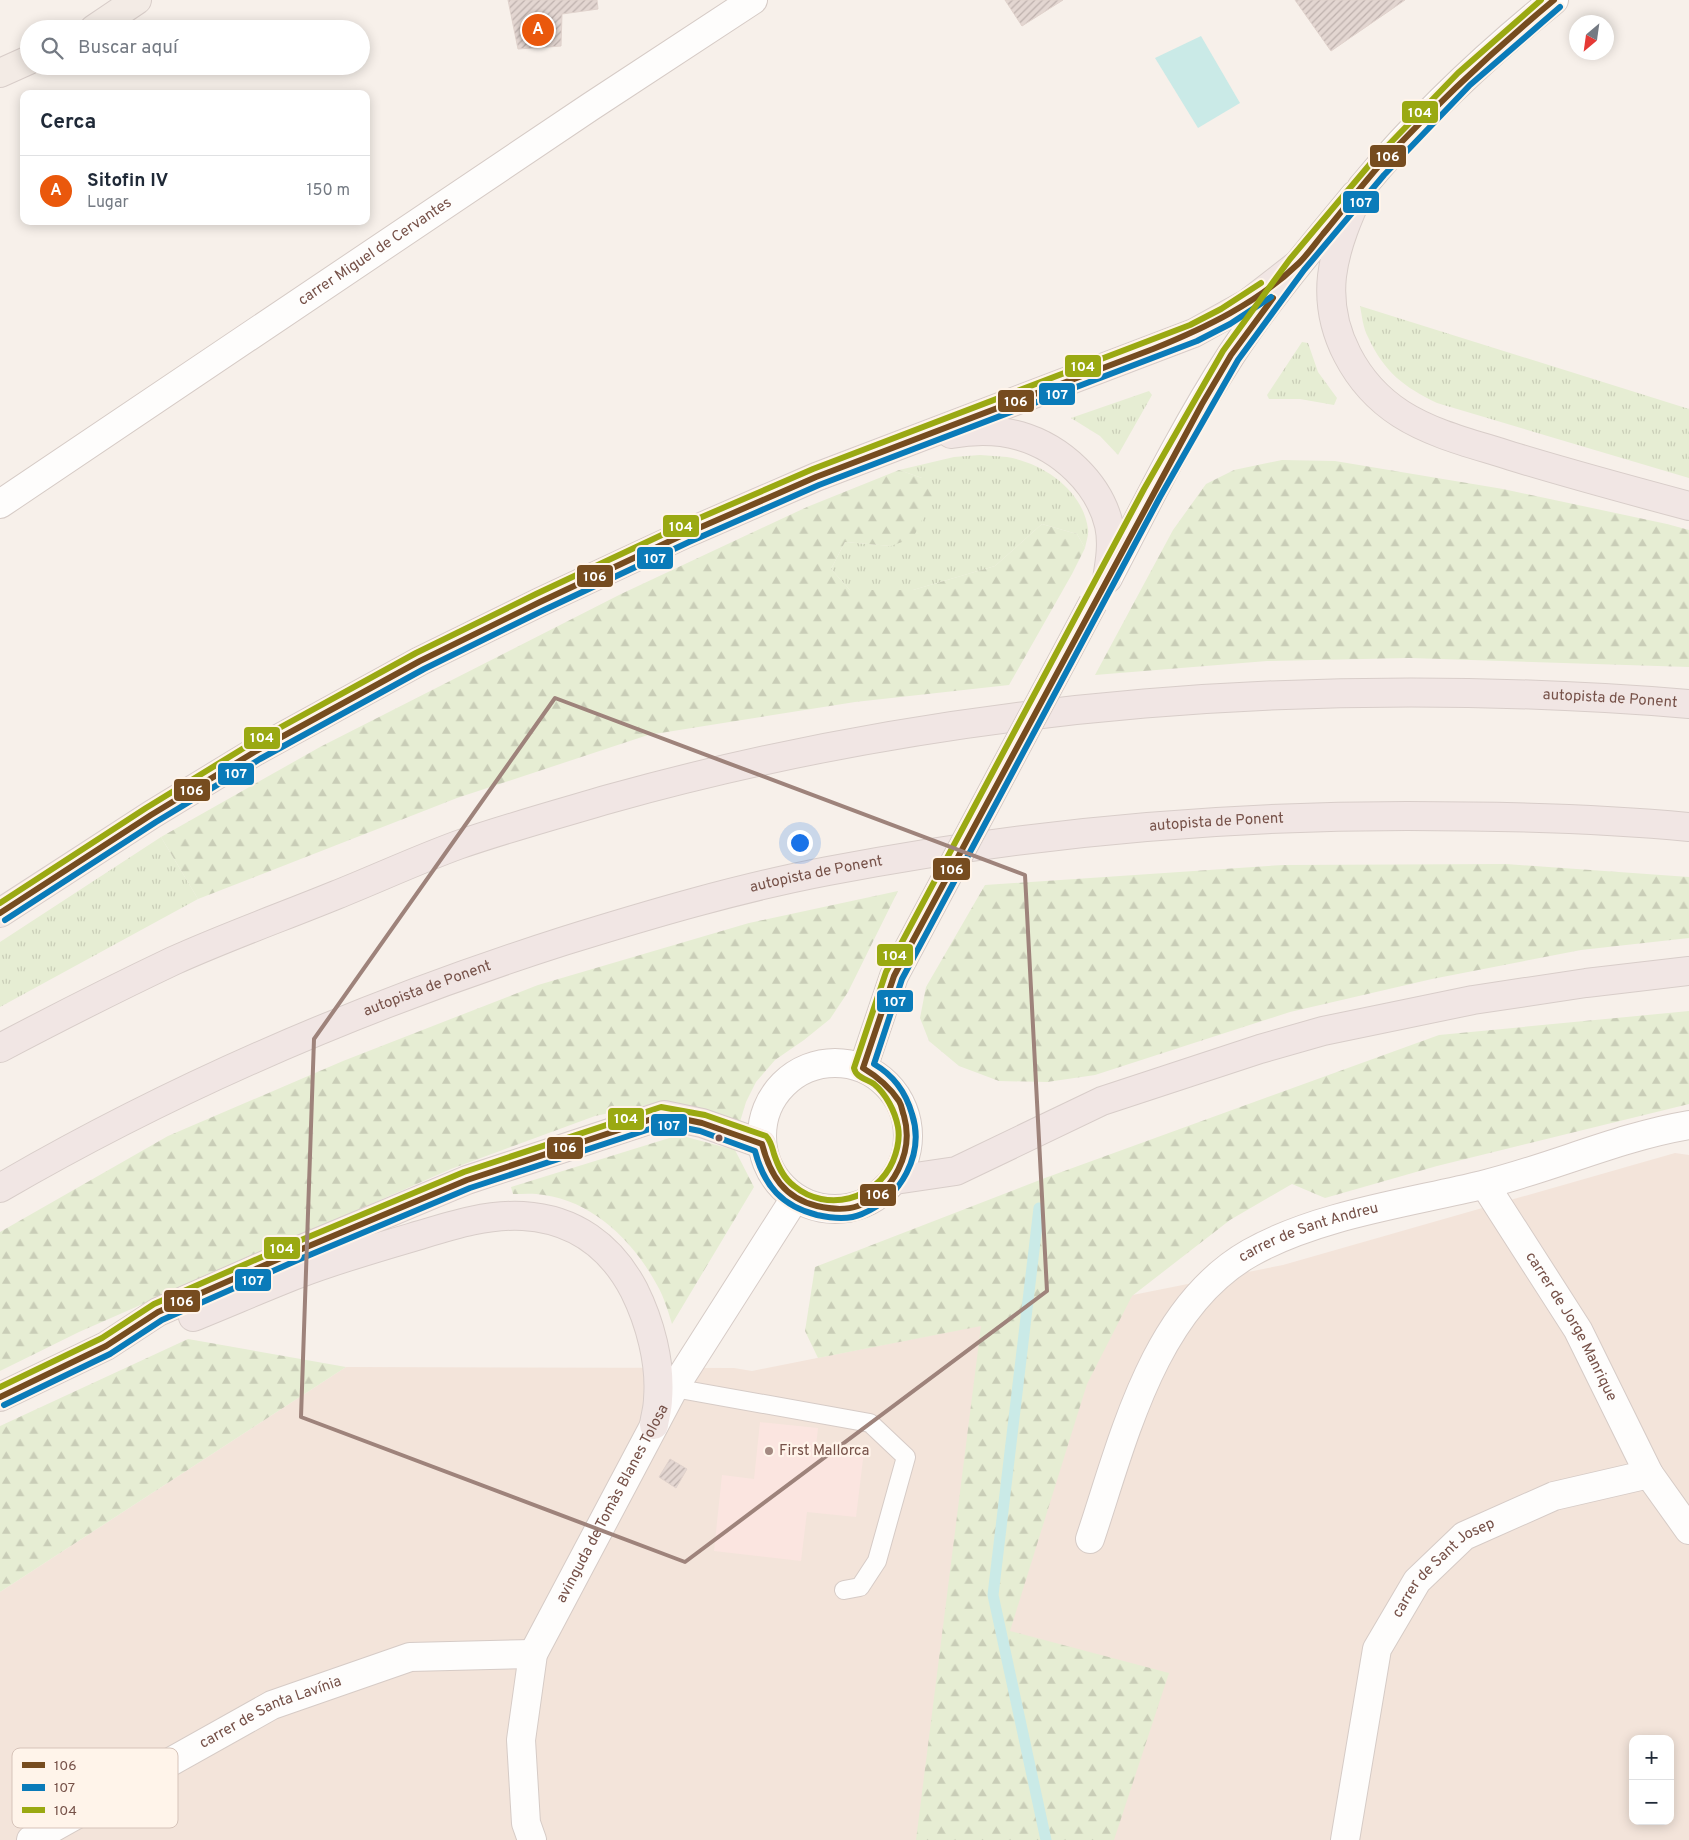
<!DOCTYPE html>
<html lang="es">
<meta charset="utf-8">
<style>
:root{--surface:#fff;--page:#f2f2f3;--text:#1f2937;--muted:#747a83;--line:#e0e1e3;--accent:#ea580c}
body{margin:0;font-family:Overpass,sans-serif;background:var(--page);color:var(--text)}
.controls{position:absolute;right:15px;bottom:15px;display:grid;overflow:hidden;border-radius:10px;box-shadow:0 2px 12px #0003}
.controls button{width:45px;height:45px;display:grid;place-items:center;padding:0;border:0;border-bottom:1px solid var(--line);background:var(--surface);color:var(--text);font:25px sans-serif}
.compass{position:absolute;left:1569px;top:15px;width:45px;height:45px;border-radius:50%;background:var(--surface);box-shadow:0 2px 12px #0003;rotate:209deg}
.you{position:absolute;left:799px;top:842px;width:18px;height:18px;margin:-12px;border:4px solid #fff;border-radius:50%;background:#1a73e8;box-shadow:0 0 0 8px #1a73e833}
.badge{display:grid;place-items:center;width:32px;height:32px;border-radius:50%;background:var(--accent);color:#fff;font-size:16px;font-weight:700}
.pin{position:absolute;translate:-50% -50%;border:2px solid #fff;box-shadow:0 1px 5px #0006}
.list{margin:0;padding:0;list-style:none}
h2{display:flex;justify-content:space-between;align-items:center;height:65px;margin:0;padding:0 20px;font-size:21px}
h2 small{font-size:16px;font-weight:400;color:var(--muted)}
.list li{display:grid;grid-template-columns:32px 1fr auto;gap:15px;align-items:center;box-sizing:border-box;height:70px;padding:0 20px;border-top:1px solid var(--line)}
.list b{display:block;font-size:19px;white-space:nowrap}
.list p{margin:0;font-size:16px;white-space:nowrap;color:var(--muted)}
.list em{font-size:16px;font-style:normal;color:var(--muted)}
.icon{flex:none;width:28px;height:28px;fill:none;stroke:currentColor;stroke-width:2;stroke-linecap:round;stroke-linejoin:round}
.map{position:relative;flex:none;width:1689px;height:1840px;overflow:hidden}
.search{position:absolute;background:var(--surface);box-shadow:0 2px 12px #0003;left:20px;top:20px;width:350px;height:55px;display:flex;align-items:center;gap:12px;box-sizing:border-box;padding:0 18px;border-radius:28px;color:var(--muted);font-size:19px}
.panel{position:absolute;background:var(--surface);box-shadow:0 2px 12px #0003;left:20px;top:90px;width:350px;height:135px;border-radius:10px}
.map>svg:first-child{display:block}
.residential{fill:#f3e4da;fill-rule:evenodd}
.commercial{fill:#fbe5e0}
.grass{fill:url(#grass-tufts)}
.forest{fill:url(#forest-firs)}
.water{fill:#caeae7}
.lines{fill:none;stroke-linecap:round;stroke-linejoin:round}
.stream{stroke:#caeae7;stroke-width:11}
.building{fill:url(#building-hatch);stroke:#e0d2cc}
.lane-casing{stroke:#d6cbc6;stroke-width:20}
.street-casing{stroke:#d6cbc6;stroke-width:30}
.secondary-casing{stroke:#d6cbc6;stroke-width:30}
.primary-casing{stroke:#d8cdc9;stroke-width:30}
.highway-casing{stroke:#d8cdc9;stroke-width:30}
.lane{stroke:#fefdfc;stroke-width:18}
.street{stroke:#fefdfc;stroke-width:28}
.secondary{stroke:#fefdfc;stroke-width:28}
.primary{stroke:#f3ebe5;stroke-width:28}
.highway{stroke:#f1e6e4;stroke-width:28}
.secondary-bridge-casing{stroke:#d6cbc6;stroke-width:30;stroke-linecap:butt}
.secondary-bridge{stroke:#fefdfc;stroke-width:28}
.bus-1-casing{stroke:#fff4ea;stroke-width:10}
.bus-2-casing{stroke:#fff4ea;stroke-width:10}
.bus-3-casing{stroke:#fff4ea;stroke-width:10}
.bus-1{stroke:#764c1f;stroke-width:6}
.bus-2{stroke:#0a7bb9;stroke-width:6}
.bus-3{stroke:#9aa912;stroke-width:6}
.marked{fill:none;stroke:#9e837b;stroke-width:4;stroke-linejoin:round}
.bus-dot{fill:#765148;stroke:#fff4ea;stroke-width:2}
.poi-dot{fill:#a38981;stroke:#fff4ea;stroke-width:2}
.labels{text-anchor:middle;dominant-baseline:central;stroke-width:4.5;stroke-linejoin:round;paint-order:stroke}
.street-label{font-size:15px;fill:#765148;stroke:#fff4ea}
.poi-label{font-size:15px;fill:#765148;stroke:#fff4ea;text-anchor:start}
.key{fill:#fff4ea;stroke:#d6c3b9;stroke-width:1}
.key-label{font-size:14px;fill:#765148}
.line-badge{stroke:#fff4ea;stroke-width:2}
.badge-label{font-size:14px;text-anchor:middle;font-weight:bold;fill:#fff}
</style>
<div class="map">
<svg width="1689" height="1840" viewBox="0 0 1689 1840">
<defs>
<pattern id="grass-tufts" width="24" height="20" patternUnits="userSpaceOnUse" patternTransform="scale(1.25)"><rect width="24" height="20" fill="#e6edd3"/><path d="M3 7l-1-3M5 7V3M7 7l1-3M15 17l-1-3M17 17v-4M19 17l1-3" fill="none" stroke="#c9cdb7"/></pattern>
<pattern id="forest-firs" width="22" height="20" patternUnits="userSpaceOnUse" patternTransform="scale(1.25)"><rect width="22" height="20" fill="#e6edd3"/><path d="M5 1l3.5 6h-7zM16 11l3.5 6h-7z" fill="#c9cdb7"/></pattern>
<pattern id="building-hatch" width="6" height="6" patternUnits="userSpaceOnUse" patternTransform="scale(1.25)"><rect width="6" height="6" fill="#e3d6d1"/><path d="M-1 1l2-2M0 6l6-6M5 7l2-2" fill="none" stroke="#bdb0ac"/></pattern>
</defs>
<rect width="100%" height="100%" fill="#f7f0ea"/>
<path class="residential" d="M 1675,1153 L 1689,1155 L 1689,1840 L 0,1840 L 0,1592 L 346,1367 L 734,1368 L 752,1371 L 1283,1265 ZM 1633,1739 L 1670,1739 L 1670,1821 L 1633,1821 Z"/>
<path class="commercial" d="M 760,1422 L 818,1428 L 816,1446 L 864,1451 L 856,1517 L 807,1512 L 801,1561 L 714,1551 L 722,1475 L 754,1479 Z"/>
<path class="grass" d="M 1360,306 L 1689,409 L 1689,478 L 1437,403 C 1404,387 1384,372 1368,337 C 1363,328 1362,316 1360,306 Z
M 1302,342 L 1308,343 L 1318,372 L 1337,398 L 1334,405 L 1300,399 L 1269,399 L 1267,395 Z
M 1149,391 L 1152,395 L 1118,455 L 1100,436 L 1071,418 Z
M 980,455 C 989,456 998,456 1007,457 C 1043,463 1083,490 1088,529 C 1089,535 1086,542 1085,548 L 1077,534 L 1042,524 L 995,566 L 913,590 L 850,590 L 831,569 L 845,542 L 891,546 L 922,478 L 899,470 L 954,457 Z
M 161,837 L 198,899 L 0,1007 L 0,942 Z"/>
<path class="forest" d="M 1282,460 L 1335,461 L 1503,489 L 1667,524 L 1689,530 L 1689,667 L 1409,658 L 1267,661 L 1095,675 L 1173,530 L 1206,484 L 1234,470 Z
M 899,470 L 922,478 L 934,496 L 913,538 L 891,546 L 845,542 L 831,569 L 850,590 L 913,590 L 995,566 L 1042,524 L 1077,534 L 1085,548 L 1072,574 L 1009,685 L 855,702 L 648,735 L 457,798 L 198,899 L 161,837 L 320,747 L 621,594 L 807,507 Z
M 1506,864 L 1689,877 L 1689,938 L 1581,950 L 1432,979 L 1290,1012 L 1095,1075 L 1047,1082 L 999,1081 L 959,1066 L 929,1041 L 920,1018 L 926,987 L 985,885 L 1283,865 Z
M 898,891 L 848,992 L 830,1019 L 804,1040 L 775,1060 L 756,1082 L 746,1102 L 739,1125 L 667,1101 L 595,1116 L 451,1169 L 79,1332 L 0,1371 L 0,1232 L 168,1136 L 343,1061 L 538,985 L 749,923 Z
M 1689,1011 L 1689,1104 L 1437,1166 L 1325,1198 L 1292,1184 L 1230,1220 L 1132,1296 L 1087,1384 L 1010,1631 L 1169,1673 L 1114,1840 L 916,1840 L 981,1326 L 818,1358 L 805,1331 L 815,1267 L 1045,1178 L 1439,1035 Z
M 679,1135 L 735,1150 L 754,1187 L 672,1324 C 668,1311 664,1297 657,1285 C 634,1242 594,1202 544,1195 C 534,1193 523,1194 513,1194 L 511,1187 Z
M 188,1339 L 346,1367 L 0,1592 L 0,1426 Z"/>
<path class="water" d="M 1201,36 L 1240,103 L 1198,128 L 1155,58 Z"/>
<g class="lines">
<path class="stream" d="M 1039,1208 L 993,1595 L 1046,1840"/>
</g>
<path class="building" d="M 508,0 L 597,0 L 598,9 L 562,14 L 561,46 L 518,49 Z
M 1005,0 L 1063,0 L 1022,26 Z
M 1295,0 L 1405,0 L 1331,51 Z
M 670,1459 L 687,1469 L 676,1488 L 659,1477 Z"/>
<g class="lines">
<defs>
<path id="lane" d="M 674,1388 L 870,1423 L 906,1457 L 877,1561 L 860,1587 L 844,1590"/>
<g id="street">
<path d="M 1362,187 C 1419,118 1485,56 1554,0"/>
<path id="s1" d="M 0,504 L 590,107 L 753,0"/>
<path id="s2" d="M 1485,1185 L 1578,1330 L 1649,1474"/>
<path id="s3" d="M 1090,1539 C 1123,1441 1153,1308 1250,1253 C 1317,1215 1408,1203 1482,1185 C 1552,1168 1618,1137 1689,1125"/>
<path id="s4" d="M 31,1840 L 272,1705 L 410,1657 L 533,1654"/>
<path id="s5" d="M 532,1840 L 526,1823 L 521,1740 L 533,1654 L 674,1388 L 795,1198"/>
<path id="s6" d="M 1345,1840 L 1377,1649 L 1417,1581 L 1464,1536 L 1554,1496 L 1649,1474 L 1689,1530"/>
</g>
<path id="secondary" d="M 1108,578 C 1147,503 1185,426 1231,355 C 1268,299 1312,247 1355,195
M762 1136a73 73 0 1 1 146 0a73 73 0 1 1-146 0Z
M 863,1068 L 894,976 L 903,959"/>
<path id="primary" d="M 94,29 L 137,0
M 0,73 L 29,60"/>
<g id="highway">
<path d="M 1362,187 C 1349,215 1336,244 1332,276 C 1326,331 1356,385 1401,414 C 1434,435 1474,444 1511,456 C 1570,474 1629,490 1689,506"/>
<path d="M 951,434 C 973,430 999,430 1020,436 C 1061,448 1099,483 1109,525 C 1113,543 1110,561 1107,579"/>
<path d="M 0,913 L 151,815 L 256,751 L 420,661 L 540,602 L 685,534 L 816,477 L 1194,333 L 1248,303 L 1297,265"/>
<path id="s7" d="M 0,1048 C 57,1018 114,989 173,961 C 226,937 282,917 336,895 C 376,879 417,860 458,845 C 507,828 558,814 609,799 C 959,701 1327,674 1689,704"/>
<path d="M 895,1180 L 956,1171 L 1102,1101 L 1260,1049 L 1323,1031 L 1473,1000 L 1586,983 L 1689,971"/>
<path id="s8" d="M 0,1188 C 179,1084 367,1004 564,941 C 651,914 739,888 828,871 C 1019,834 1213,816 1407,816 C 1501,816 1596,818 1689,827"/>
<path d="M 193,1317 C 228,1303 262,1288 298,1274 C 337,1259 379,1247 420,1235 C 453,1225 488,1214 523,1216 C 574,1219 611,1246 634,1290 C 650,1322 661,1363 658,1399 C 658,1408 655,1417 654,1425"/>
<path d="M 0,1397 L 106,1346 L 158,1312 L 297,1251 L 467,1180 L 664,1115 L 702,1123 L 762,1144"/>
</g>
</defs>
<use href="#lane" class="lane-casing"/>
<use href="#street" class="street-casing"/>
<use href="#secondary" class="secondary-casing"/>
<use href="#primary" class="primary-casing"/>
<use href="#highway" class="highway-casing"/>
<use href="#lane" class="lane"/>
<use href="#street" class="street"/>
<use href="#secondary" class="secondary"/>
<use href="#primary" class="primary"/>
<use href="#highway" class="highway"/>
<defs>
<path id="secondary-bridge" d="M 903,959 L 1093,603"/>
</defs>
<use href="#secondary-bridge" class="secondary-bridge-casing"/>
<use href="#secondary-bridge" class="secondary-bridge"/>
<defs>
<path id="bus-1" d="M 0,913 L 151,815 L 256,751 L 420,661 L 540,602 L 685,534 L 816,477 L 1153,349 C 1205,328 1258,303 1299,263 C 1308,254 1315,244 1323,234 C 1344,209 1364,182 1386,158 C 1439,102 1495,49 1554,0
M 863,1068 L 894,976 L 903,959 L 1202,404 L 1231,355 L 1273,298
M 762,1144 C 770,1175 784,1198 817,1206 C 830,1209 844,1211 858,1206 C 894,1194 914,1151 904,1116 C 902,1111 902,1106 899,1101 C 889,1086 878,1077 863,1068
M 0,1397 L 106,1346 L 158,1312 L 297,1251 L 467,1180 L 664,1115 L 702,1123 L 762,1144"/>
<path id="bus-2" d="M 5,920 L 156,822 L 260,759 L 424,669 L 544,610 L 689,542 L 819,485 L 1197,341 L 1230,324 L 1271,297
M 4,1405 L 110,1354 L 162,1320 L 300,1259 L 470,1188 L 665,1124 L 700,1131 L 755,1151 C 764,1186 782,1206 817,1215 C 831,1218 849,1220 862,1214 C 901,1198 925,1154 912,1114 C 906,1093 893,1075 874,1064 L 902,979 L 1160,497 L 1238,360 L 1304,270 L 1384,175 L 1470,85 L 1560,7"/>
<path id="bus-3" d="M 0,903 L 146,808 L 252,743 L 416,653 L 536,594 L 681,526 L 813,469 L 1190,325 L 1221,309 L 1261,283
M 0,1387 L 102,1338 L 154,1304 L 294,1243 L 464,1172 L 661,1107 L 705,1115 L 766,1136 C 771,1141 772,1147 774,1154 C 778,1166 783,1178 794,1186 C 827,1213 876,1200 893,1161 C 897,1151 900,1138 898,1127 C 895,1111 886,1094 874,1084 C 867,1079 856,1078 854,1068 L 886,972 L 1144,489 L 1223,351 L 1290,259 L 1371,163 L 1458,73 L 1541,0"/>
</defs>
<use href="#bus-1" class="bus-1-casing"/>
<use href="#bus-2" class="bus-2-casing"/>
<use href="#bus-3" class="bus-3-casing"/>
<use href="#bus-1" class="bus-1"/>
<use href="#bus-2" class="bus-2"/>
<use href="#bus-3" class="bus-3"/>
</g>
<path class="marked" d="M 555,698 L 1025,875 L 1047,1291 L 685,1562 L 301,1417 L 314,1039 Z"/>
<circle class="bus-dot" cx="719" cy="1138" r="4.5"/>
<circle class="poi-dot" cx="769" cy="1451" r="5"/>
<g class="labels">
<g class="street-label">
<text stroke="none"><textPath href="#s1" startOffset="452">carrer Miguel de Cervantes</textPath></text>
<text stroke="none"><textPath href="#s7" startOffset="1670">autopista de Ponent</textPath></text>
<text stroke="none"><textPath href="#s8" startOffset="1282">autopista de Ponent</textPath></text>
<text stroke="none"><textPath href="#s8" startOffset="878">autopista de Ponent</textPath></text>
<text stroke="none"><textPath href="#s8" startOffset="472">autopista de Ponent</textPath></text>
<text stroke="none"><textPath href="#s3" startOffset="398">carrer de Sant Andreu</textPath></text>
<text stroke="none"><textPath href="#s2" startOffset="166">carrer de Jorge Manrique</textPath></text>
<text stroke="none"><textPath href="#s5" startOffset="358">avinguda de Tomàs Blanes Tolosa</textPath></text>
<text stroke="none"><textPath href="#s6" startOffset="301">carrer de Sant Josep</textPath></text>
<text stroke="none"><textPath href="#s4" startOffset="272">carrer de Santa Lavínia</textPath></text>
</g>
<g class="poi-label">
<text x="779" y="1451">First Mallorca</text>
</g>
</g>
<rect x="12" y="1748" width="166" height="80" rx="8" class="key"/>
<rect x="22" y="1762" width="23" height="6" fill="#764c1f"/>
<rect x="22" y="1784" width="23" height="7" fill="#0a7bb9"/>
<rect x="22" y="1807" width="23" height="6" fill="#9aa912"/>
<g class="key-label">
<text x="54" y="1770">106</text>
<text x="54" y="1792">107</text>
<text x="54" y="1815">104</text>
</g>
<g class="line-badge">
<rect x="1401" y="100" width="38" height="24" rx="5" fill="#9aa912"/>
<rect x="1369" y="144" width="38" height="24" rx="5" fill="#764c1f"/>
<rect x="1342" y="190" width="38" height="24" rx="5" fill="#0a7bb9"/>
<rect x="1064" y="354" width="38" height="24" rx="5" fill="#9aa912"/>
<rect x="1038" y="382" width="38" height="24" rx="5" fill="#0a7bb9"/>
<rect x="997" y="389" width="38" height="24" rx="5" fill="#764c1f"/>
<rect x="662" y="514" width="38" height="24" rx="5" fill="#9aa912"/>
<rect x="636" y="546" width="38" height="24" rx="5" fill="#0a7bb9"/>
<rect x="576" y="564" width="38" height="24" rx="5" fill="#764c1f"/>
<rect x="243" y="726" width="38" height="24" rx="5" fill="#9aa912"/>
<rect x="217" y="762" width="38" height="24" rx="5" fill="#0a7bb9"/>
<rect x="173" y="778" width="38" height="24" rx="5" fill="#764c1f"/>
<rect x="932" y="857" width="39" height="24" rx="5" fill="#764c1f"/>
<rect x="876" y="943" width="38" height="24" rx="5" fill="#9aa912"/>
<rect x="876" y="989" width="38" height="24" rx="5" fill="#0a7bb9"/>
<rect x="607" y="1107" width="38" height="24" rx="5" fill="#9aa912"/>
<rect x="650" y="1113" width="38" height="24" rx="5" fill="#0a7bb9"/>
<rect x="546" y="1136" width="38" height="24" rx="5" fill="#764c1f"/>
<rect x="859" y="1183" width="38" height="24" rx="5" fill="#764c1f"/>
<rect x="263" y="1236" width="38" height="24" rx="5" fill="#9aa912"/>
<rect x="234" y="1268" width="38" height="24" rx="5" fill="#0a7bb9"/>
<rect x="163" y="1289" width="38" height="24" rx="5" fill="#764c1f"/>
</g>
<g class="badge-label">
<text x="1420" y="117">104</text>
<text x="1388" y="161">106</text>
<text x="1361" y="207">107</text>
<text x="1083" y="371">104</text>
<text x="1057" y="399">107</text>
<text x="1016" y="406">106</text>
<text x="681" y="531">104</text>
<text x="655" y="563">107</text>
<text x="595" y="581">106</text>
<text x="262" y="742">104</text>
<text x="236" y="778">107</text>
<text x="192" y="795">106</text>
<text x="952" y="874">106</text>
<text x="895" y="960">104</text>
<text x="895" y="1006">107</text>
<text x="626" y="1123">104</text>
<text x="669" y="1130">107</text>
<text x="565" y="1152">106</text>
<text x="878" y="1199">106</text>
<text x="282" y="1253">104</text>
<text x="253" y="1285">107</text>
<text x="182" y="1306">106</text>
</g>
</svg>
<div class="controls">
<button>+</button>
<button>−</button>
</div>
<svg class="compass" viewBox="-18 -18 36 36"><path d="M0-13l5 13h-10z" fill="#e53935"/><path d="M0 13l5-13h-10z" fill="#747a83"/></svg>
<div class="you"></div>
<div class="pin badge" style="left:538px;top:30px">A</div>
<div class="search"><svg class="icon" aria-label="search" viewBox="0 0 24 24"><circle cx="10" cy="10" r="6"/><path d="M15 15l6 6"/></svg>Buscar aquí</div>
<section class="panel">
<h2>Cerca<small></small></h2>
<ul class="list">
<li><span class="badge">A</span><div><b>Sitofin IV</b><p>Lugar</p></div><em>150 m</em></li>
</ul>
</section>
</div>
